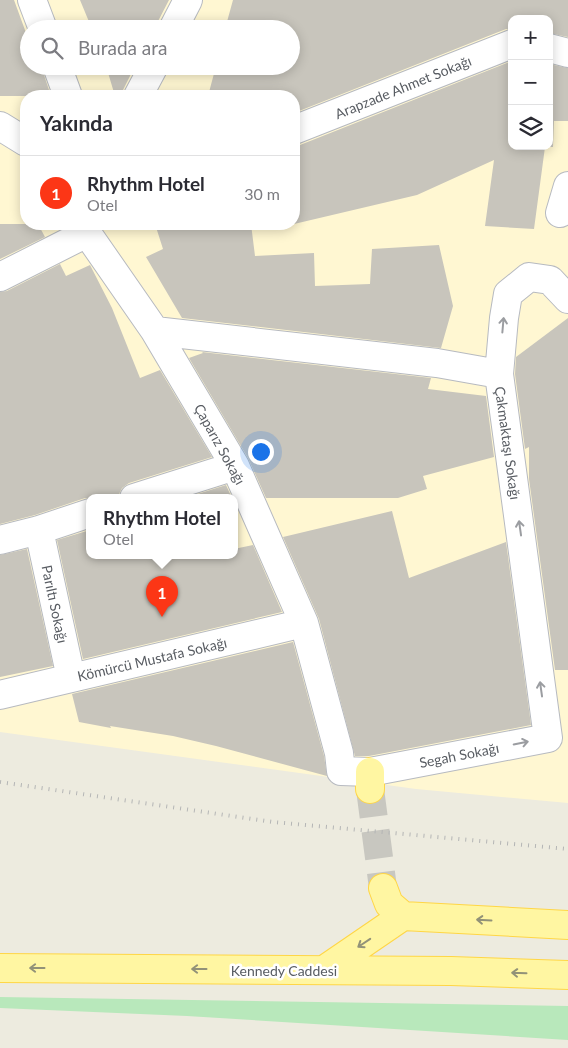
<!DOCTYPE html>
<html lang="tr">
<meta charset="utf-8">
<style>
:root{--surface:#fff;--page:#f2f2f3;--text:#2b2b33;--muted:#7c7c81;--line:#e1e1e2;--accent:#fc3616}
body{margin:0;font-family:Lato,sans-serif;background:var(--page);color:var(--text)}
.controls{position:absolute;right:15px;top:15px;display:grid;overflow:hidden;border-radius:10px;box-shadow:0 2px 12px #0003}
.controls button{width:45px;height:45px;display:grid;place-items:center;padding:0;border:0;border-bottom:1px solid var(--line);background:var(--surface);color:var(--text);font:25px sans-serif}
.you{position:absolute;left:260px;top:451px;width:18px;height:18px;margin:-12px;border:4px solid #fff;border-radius:50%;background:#1a73e8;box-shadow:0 0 0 8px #1a73e833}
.badge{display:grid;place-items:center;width:32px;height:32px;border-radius:50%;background:var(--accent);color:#fff;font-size:16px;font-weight:700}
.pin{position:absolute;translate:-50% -41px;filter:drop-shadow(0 1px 2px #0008)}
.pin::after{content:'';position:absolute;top:26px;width:18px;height:15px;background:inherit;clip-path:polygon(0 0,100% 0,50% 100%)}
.popup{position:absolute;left:86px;top:494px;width:152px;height:65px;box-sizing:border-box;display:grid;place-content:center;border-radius:10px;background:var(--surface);filter:drop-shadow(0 1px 4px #0005);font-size:16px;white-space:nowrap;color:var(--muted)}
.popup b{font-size:19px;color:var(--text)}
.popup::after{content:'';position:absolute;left:50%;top:100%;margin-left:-10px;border:10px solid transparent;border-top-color:var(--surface)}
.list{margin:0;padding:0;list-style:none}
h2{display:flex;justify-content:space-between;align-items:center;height:65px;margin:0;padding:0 20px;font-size:21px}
h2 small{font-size:16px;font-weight:400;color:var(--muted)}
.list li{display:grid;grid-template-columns:32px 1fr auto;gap:15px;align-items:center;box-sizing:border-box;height:75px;padding:0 20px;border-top:1px solid var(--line)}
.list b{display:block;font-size:19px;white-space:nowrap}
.list p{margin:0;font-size:16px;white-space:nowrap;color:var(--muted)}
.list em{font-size:16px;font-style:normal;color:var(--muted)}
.icon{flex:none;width:28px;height:28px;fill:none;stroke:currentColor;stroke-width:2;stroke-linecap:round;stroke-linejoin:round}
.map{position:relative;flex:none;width:568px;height:1048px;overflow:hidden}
.search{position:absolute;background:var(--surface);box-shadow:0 2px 12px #0003;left:20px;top:20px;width:280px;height:55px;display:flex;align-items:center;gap:12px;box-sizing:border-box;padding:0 18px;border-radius:28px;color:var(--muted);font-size:19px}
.panel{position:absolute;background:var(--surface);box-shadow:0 2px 12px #0003;left:20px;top:90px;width:280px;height:140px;border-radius:20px}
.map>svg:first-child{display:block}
.commercial{fill:#fff7d2;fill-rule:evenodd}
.green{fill:#b8e8bb}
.building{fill:#c8c5bc}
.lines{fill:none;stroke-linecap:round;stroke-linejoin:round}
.major-tunnel{stroke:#c8c7c0;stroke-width:28;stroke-dasharray:28 14;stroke-linecap:butt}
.minor-casing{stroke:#b7bac0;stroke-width:30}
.major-casing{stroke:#ffd646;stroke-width:30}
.minor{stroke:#fff;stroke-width:28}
.major{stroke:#fff6a2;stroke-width:28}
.rail{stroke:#b4b5b5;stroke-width:4;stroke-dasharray:1 6;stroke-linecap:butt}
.oneway{stroke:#9b9da1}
.oneway2{stroke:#929278}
.labels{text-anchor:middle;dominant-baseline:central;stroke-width:5;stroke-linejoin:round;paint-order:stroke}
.street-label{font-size:14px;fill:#585c62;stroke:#fff}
</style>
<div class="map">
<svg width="568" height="1048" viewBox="0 0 568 1048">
<rect width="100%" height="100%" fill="#edebdf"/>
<path class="commercial" d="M 0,0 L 568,0 L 568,803 L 416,789 L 0,732 ZM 512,19 L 549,19 L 549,146 L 512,146 ZM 29,29 L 291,29 L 291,66 L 29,66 ZM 26,96 L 294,96 L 294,224 L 26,224 ZM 90,498 L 234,498 L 234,556 L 90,556 Z"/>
<path class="green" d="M 0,997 L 568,1006 L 568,1040 L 187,1016 L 0,1008 Z"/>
<path class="building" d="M 0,0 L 14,0 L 29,41 L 29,66 L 41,66 L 51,96 L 0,96 Z
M 80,0 L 169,0 L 154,29 L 92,29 Z
M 233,0 L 568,0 L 568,37 L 549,33 L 549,19 L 512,19 L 512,29 L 506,29 L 294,113 L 294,96 L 208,96 L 216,66 L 291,66 L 291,29 L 225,29 Z
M 512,61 L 512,146 L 549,146 L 549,64 L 568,68 L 568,121 L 554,121 L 553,147 L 545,147 L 534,229 L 485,226 L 494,160 L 417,195 L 294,224 L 294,145 L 300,145 Z
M 106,66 L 135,66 L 120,96 L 115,96 Z
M 0,224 L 38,224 L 45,237 L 0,259 Z
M 155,224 L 251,224 L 255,256 L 314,253 L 315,286 L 370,284 L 372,249 L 439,245 L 453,306 L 441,348 L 182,318 L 146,257 L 163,249 Z
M 60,264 L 66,276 L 90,265 L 112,308 L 140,378 L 160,370 L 212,457 L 129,483 L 122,488 L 119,494 L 119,498 L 85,498 L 35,515 L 0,524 L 0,292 L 7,291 Z
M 568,318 L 568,670 L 555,670 L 529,479 L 529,447 L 525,449 L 515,374 L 516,357 Z
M 202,352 L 431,378 L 428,389 L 486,396 L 494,457 L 423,476 L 427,489 L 398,498 L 266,498 L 248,458 L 189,358 L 203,353 Z
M 226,485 L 232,498 L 185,498 Z
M 392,511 L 409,578 L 506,542 L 531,725 L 369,756 L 355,756 L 319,619 L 283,537 Z
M 90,530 L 90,556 L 234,556 L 234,549 L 253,545 L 282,612 L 83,659 L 57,540 Z
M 27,549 L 53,666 L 0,677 L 0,555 Z
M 293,642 L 324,756 L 327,776 L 216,746 L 173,736 L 110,726 L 111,728 L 79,722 L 72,694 Z"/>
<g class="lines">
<path class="major-tunnel" d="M 370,789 L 383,888"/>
<defs>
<path id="minor" d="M 32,0 L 43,29
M 173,29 L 188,0
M 549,48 L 568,53
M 57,66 L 68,96
M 138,96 L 154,66
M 0,126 L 26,142
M 294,130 L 512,44
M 560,213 L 568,186
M 85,224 L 87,233 L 155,331 L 235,466 L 304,623 L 339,753 L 341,771 L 370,772 L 548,738 L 499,374 L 504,318 L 508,294 L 529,277 L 550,280 L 568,299
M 0,277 L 87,233
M 155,331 L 437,363 L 499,374
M 134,498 L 235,466
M 39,530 L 71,678
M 0,540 L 39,530 L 90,513
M 0,695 L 304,623"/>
<path id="major" d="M 370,772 L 370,789
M 383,888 L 389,904 L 403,916
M 0,968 L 451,971 L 568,975
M 324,970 L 403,916 L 568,925"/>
</defs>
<use href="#minor" class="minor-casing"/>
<use href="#major" class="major-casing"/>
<use href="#minor" class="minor"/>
<use href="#major" class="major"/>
<path class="rail" d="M 0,782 L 273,822 L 568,849"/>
</g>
<defs><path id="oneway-shaft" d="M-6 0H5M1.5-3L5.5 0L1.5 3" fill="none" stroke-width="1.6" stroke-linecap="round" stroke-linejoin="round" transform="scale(1.25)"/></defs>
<g class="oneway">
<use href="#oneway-shaft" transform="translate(503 325) rotate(-85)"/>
<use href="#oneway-shaft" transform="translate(520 528) rotate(-98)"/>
<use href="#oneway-shaft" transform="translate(541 689) rotate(-98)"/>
<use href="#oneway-shaft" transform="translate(521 743) rotate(-11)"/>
</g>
<g class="oneway2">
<use href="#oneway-shaft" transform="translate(484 920) rotate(-177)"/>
<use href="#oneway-shaft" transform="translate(364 943) rotate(146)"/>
<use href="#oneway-shaft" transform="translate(37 968) rotate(-180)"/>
<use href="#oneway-shaft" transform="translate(199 969) rotate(-180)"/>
<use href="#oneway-shaft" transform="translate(519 973) rotate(-178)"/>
</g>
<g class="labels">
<g class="street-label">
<text transform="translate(403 87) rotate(-22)">Arapzade Ahmet Sokağı</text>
<text transform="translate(508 443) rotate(82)">Çakmaktaşı Sokağı</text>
<text transform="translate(220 444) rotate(61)">Çaparız Sokağı</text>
<text transform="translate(55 604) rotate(78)">Parıltı Sokağı</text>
<text transform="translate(152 659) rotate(-13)">Kömürcü Mustafa Sokağı</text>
<text transform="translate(459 755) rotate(-11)">Segah Sokağı</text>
<text x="284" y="970">Kennedy Caddesi</text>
</g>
</g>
</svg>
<div class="controls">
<button>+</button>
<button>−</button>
<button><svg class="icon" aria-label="layers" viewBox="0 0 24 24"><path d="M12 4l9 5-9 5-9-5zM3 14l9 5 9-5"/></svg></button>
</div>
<div class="you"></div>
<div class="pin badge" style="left:162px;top:617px">1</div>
<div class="popup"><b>Rhythm Hotel</b>Otel</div>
<div class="search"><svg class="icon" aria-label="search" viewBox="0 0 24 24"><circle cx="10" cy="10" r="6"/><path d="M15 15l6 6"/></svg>Burada ara</div>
<section class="panel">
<h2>Yakında<small></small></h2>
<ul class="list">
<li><span class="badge">1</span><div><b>Rhythm Hotel</b><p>Otel</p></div><em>30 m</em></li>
</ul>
</section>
</div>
